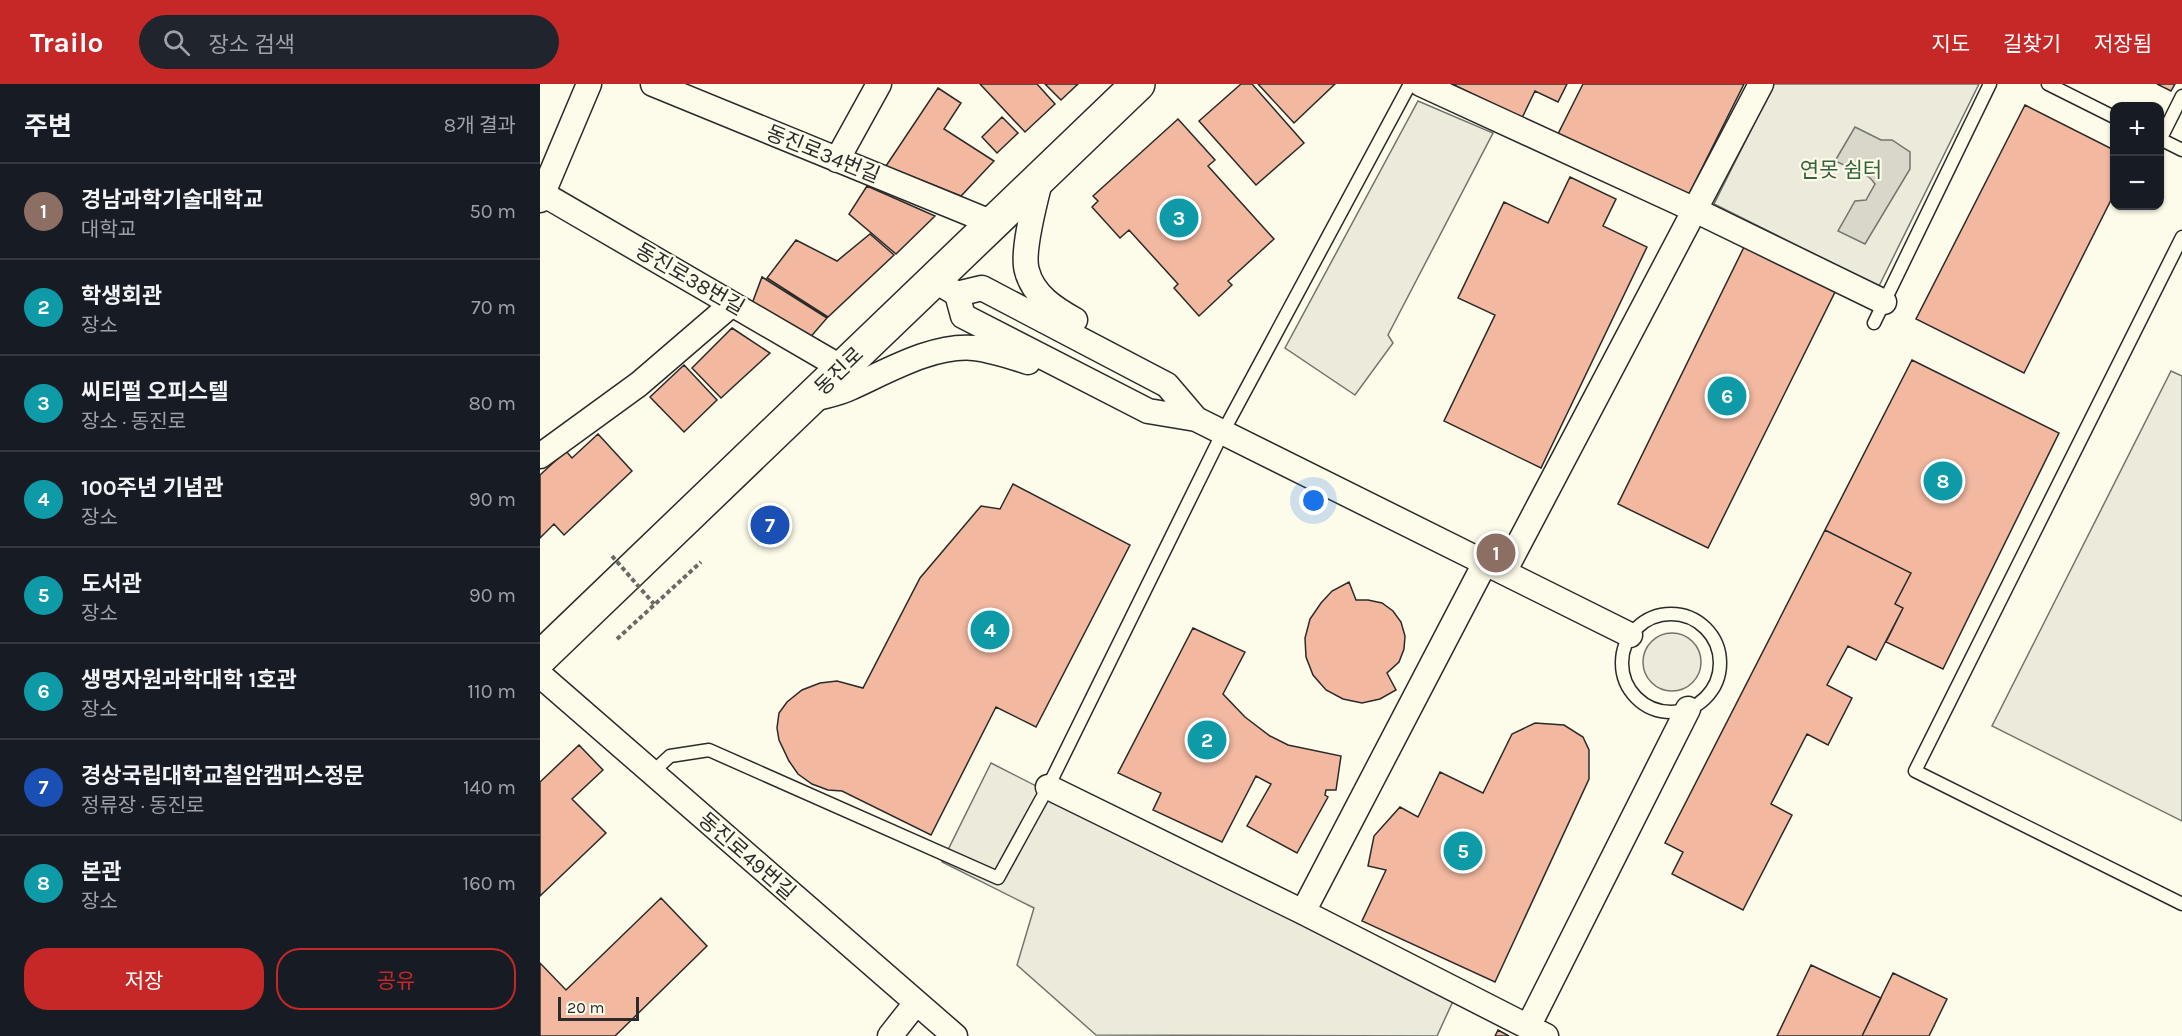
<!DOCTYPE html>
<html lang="ko">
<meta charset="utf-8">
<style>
:root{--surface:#171b24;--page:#20242c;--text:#f1f3f6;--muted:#9ea1a6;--line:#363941;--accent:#c62828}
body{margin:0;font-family:Karla,"Noto Sans KR",sans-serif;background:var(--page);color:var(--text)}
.controls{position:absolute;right:18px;top:18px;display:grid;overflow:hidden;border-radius:12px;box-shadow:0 2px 4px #0004}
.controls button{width:54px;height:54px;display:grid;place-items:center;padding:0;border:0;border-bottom:2px solid var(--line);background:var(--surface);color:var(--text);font:30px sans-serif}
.scale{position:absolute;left:18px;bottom:15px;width:81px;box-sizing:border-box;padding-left:6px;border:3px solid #2b2b2b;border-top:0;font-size:16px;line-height:21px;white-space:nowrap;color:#2b2b2b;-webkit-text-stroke:4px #fdfbea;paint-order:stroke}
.you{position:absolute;left:774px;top:417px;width:21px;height:21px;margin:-15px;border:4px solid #fff;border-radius:50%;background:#1a73e8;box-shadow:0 0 0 9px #1a73e833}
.badge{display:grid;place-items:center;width:39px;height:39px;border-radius:50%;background:var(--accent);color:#fff;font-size:20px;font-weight:700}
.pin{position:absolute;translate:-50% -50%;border:3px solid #fff;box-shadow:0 2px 6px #0006}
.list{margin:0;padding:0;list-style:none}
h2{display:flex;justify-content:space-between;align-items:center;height:78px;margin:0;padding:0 24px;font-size:26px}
h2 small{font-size:20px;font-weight:400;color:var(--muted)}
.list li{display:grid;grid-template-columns:39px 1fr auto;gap:18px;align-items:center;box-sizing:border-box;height:96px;padding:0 24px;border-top:2px solid var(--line)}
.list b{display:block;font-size:22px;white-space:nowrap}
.list p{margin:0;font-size:20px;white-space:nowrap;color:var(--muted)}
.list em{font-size:20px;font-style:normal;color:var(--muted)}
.actions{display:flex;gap:12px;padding:18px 24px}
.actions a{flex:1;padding:14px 0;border:2px solid var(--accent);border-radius:24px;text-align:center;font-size:21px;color:var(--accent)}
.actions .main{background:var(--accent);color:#fff}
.icon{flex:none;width:33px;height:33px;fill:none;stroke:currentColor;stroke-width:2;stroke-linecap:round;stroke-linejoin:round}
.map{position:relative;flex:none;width:1642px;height:952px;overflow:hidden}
header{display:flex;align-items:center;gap:36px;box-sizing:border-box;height:84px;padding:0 30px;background:var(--accent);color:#fff}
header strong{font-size:28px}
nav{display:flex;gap:33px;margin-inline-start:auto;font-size:21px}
.search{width:420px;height:54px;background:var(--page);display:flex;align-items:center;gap:15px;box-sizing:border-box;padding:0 21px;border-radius:33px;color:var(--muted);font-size:22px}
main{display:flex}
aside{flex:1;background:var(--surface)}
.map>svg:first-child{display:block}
.green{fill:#ecebdb;stroke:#74746e;stroke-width:1.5}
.parking{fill:#eceadb;stroke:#74746e;stroke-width:1.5}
.water{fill:#d8d7c9;stroke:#74746e;stroke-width:1.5}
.building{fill:#f2b8a0;stroke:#2b2b2b;stroke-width:1.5}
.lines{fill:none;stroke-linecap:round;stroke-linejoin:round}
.lane-casing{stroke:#2b2b2b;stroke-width:15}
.street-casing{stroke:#2b2b2b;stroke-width:27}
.secondary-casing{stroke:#2b2b2b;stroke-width:36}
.path{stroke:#6a6964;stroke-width:4;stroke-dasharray:4.5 3;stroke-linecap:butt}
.lane{stroke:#fdfbea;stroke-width:12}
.street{stroke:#fdfbea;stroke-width:24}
.secondary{stroke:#fdfbea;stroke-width:33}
.path-bridge{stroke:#6a6964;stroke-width:4;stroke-dasharray:4.5 3;stroke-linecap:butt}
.labels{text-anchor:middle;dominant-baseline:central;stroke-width:4.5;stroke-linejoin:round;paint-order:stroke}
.street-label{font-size:21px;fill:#2b2b2b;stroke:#fdfbea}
.park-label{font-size:21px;fill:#34623c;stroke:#fdfbea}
</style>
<header>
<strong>Trailo</strong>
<div class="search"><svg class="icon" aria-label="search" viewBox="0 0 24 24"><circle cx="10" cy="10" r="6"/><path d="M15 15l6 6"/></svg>장소 검색</div>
<nav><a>지도</a><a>길찾기</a><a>저장됨</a></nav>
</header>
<main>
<aside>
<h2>주변<small>8개 결과</small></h2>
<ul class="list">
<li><span class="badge" style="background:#8d6e63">1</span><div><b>경남과학기술대학교</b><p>대학교</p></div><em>50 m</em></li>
<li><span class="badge" style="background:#0f9aa8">2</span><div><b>학생회관</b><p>장소</p></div><em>70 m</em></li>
<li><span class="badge" style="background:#0f9aa8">3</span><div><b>씨티펄 오피스텔</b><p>장소 · 동진로</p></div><em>80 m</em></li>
<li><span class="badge" style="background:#0f9aa8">4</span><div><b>100주년 기념관</b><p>장소</p></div><em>90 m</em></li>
<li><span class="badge" style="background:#0f9aa8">5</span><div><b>도서관</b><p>장소</p></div><em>90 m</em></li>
<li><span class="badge" style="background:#0f9aa8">6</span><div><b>생명자원과학대학 1호관</b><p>장소</p></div><em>110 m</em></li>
<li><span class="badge" style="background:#1a4fb4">7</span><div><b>경상국립대학교칠암캠퍼스정문</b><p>정류장 · 동진로</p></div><em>140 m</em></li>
<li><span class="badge" style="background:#0f9aa8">8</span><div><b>본관</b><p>장소</p></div><em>160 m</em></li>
</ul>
<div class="actions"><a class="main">저장</a><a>공유</a></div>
</aside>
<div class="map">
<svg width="1642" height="952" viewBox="0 0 1642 952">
<rect width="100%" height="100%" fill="#fdfbea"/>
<path class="green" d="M 1234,0 L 1439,0 L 1339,202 L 1174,120 Z
M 1631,287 L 1642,292 L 1642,737 L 1452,642 Z
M1103 578a29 29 0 1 1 58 0a29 29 0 1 1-58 0Z"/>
<path class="parking" d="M 878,17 L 953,49 L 848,251 L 853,259 L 815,311 L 745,264 Z
M 451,679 L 914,915 L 897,952 L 556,951 L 477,881 L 494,824 L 402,778 Z"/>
<path class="water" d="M 1315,43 L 1341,56 L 1352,56 L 1370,68 L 1370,85 L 1325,160 L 1298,147 L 1315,117 L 1326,116 L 1335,100 C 1328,90 1324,89 1312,92 L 1313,85 L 1295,77 Z"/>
<path class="building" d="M 440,0 L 497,0 L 515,20 L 485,48 Z
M 505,0 L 538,0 L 521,16 Z
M 701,0 L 712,0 L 764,59 L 716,101 L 659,37 Z
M 718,0 L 795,0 L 754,39 Z
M 912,0 L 1027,0 L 1018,18 L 995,7 L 982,34 Z
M 1043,0 L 1204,0 L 1146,116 L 1017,52 Z
M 1617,0 L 1635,0 L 1631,7 Z
M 398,4 L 421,19 L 404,45 L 454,77 L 421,112 L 346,82 Z
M 1485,21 L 1574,66 L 1574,110 L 1484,289 L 1376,235 Z
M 462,33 L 478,49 L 457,69 L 442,53 Z
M 638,35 L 675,76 L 668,82 L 734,155 L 688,197 L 692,201 L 659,232 L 634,204 L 638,200 L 589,146 L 580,154 L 552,123 L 558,117 L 553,112 Z
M 1030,93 L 1076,115 L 1063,142 L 1107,163 L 1001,384 L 904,337 L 955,231 L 918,214 L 964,118 L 1008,139 Z
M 327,102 L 395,132 L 356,170 L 309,130 Z
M 330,150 L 354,171 L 288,233 L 227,194 L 256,156 L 297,177 Z
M 1206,159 L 1297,204 L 1168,464 L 1078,420 Z
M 222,193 L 287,234 L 267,257 L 210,225 Z
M 192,244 L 230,269 L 181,314 L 152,284 Z
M 1372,276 L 1519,349 L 1403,585 L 1346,558 L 1363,524 L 1355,520 L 1371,489 L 1285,446 Z
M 144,281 L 177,316 L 144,348 L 110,313 Z
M 58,350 L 92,387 L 24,451 L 14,440 L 0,454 L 0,391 L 26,367 L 32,374 Z
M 473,400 L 590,461 L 496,643 L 456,623 L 391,751 L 302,707 L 288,706 L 272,700 L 258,690 L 249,677 L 239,656 L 237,644 L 239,629 L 247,618 L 262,606 L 280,599 L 297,597 L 323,604 L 380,494 L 441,422 L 460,425 Z
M 1285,446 L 1371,489 L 1355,520 L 1363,524 L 1336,576 L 1308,562 L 1287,601 L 1312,614 L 1288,661 L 1267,650 L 1231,720 L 1252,731 L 1203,826 L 1132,790 L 1143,768 L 1125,759 Z
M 809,498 L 816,516 L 828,516 L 842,519 L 853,527 L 861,538 L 865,552 L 864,565 L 859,578 L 847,589 L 856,606 L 840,615 L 822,619 L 803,615 L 786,606 L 773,591 L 766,573 L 765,554 L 770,535 L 781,519 L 792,507 Z
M 653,544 L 705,568 L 683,610 L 705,633 L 730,652 L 748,661 L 801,672 L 796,706 L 786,706 L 785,711 L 788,713 L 757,769 L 707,742 L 731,700 L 716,692 L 682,758 L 613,726 L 621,709 L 578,689 Z
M 995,639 L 1024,641 L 1043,653 L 1049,666 L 1049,695 L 955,898 L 822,837 L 846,786 L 828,782 L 834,752 L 860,723 L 878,733 L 900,688 L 943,709 L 972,650 Z
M 39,661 L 63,686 L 32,715 L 66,749 L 0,812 L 0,698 Z
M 121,814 L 167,862 L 75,952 L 0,952 L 0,879 L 26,906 Z
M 1271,881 L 1341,914 L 1322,952 L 1237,952 Z
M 1353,889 L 1407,915 L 1389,952 L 1322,952 Z
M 958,946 L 969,952 L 955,952 Z"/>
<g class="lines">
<defs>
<path id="lane" d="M 1508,0 L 1574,33
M 1620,55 L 1642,66
M 1620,56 L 1642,12
M 1642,153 L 1375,687 L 1642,820
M 1334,239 L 1450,0
M1082 579a49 49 0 1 1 98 0a49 49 0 1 1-98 0Z
M 117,684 L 130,672 L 169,666 L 458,794 L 508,703 L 683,348 L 870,0"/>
<path id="street" d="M 113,0 L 453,139
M 881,0 L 1155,126 L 1344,218
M 297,76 L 339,0
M 501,94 C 496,114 481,168 487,187 C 493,211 515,225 535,236
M 3,110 L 302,284
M 0,116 L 49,0
M 394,196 L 417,210 L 423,232 L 608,327 L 656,335 L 1090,551
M 417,210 L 442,204 L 627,301 L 656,335
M 270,316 C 283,312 298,310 310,304 C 346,288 393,260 434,264 C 452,266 470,272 488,278
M 0,372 L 99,300 L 192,220
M 964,488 L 1221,0
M 0,591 L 415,952
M 508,703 L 763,828 L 1006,952
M 763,828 L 945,479
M 988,943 L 1148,625
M 350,952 L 376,919"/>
<path id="secondary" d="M 0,574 L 598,0"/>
</defs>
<use href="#lane" class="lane-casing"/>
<use href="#street" class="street-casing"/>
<use href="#secondary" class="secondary-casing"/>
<path class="path" d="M 77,555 L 161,478"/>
<use href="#lane" class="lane"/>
<use href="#street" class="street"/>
<use href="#secondary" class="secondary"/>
<path class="path-bridge" d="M 72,472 L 114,520"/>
</g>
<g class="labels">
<g class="street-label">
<text transform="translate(283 70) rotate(22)">동진로34번길</text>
<text transform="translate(150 195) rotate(30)">동진로38번길</text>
<text transform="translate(299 287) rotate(-44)">동진로</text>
<text transform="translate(207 772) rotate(41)">동진로49번길</text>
</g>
<g class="park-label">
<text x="1301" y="86">연못 쉼터</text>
</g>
</g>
</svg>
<div class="controls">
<button>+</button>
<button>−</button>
</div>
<div class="scale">20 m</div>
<div class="you"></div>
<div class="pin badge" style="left:956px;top:469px;background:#8d6e63">1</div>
<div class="pin badge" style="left:667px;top:656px;background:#0f9aa8">2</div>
<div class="pin badge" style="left:639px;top:134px;background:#0f9aa8">3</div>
<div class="pin badge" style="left:450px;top:546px;background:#0f9aa8">4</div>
<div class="pin badge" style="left:923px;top:767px;background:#0f9aa8">5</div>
<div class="pin badge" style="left:1187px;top:312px;background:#0f9aa8">6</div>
<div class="pin badge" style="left:230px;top:441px;background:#1a4fb4">7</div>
<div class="pin badge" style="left:1403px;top:397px;background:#0f9aa8">8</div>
</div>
</main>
